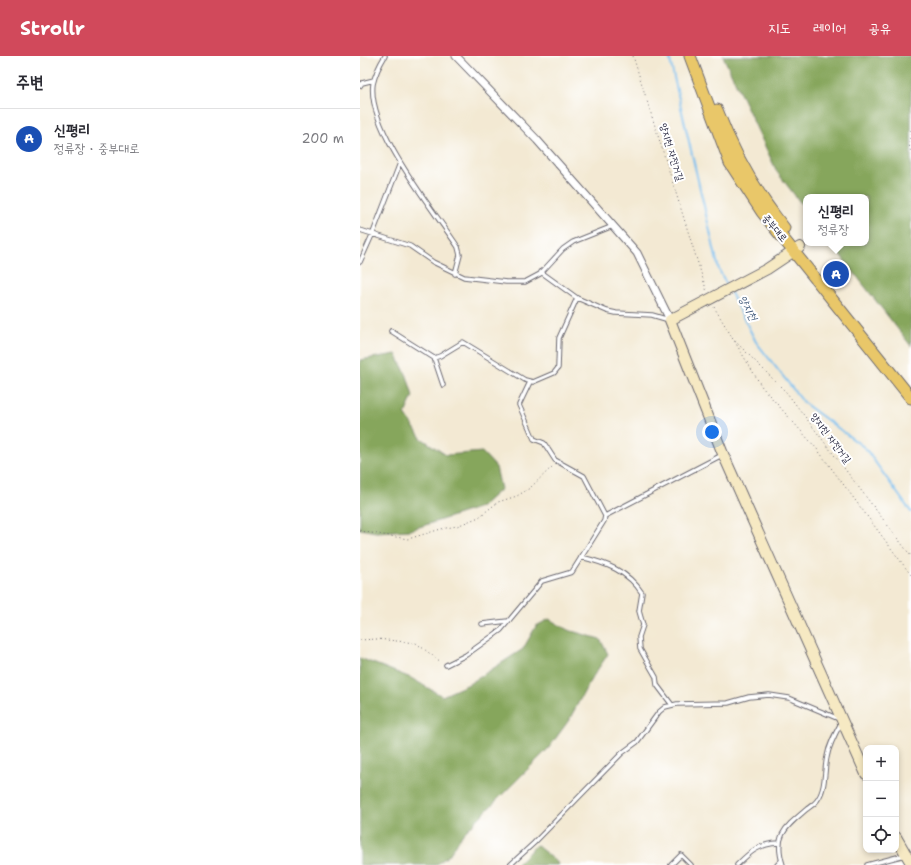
<!DOCTYPE html>
<html lang="ko">
<meta charset="utf-8">
<style>
:root{--surface:#fff;--page:#f2f2f3;--text:#2b2b33;--muted:#7c7c81;--line:#e1e1e2;--accent:#d1495b}
body{margin:0;font-family:"Shantell Sans","Poor Story",sans-serif;background:var(--page);color:var(--text)}
.controls{position:absolute;right:12px;bottom:12px;display:grid;overflow:hidden;border-radius:8px;box-shadow:0 2px 6px #0003}
.controls button{width:36px;height:36px;display:grid;place-items:center;padding:0;border:0;border-bottom:1px solid var(--line);background:var(--surface);color:var(--text);font:20px sans-serif}
.you{position:absolute;left:352px;top:376px;width:14px;height:14px;margin:-10px;border:3px solid #fff;border-radius:50%;background:#1a73e8;box-shadow:0 0 0 6px #1a73e833}
.badge{display:grid;place-items:center;width:26px;height:26px;border-radius:50%;background:var(--accent);color:#fff;font-size:13px;font-weight:700}
.pin{position:absolute;translate:-50% -50%;border:2px solid #fff;box-shadow:0 1px 4px #0006}
.popup{position:absolute;left:443px;top:138px;width:66px;height:52px;box-sizing:border-box;display:grid;place-content:center;border-radius:8px;background:var(--surface);filter:drop-shadow(0 1px 3px #0005);font-size:13px;white-space:nowrap;color:var(--muted)}
.popup b{font-size:15px;color:var(--text)}
.popup::after{content:'';position:absolute;left:50%;top:100%;margin-left:-8px;border:8px solid transparent;border-top-color:var(--surface)}
.list{margin:0;padding:0;list-style:none}
h2{display:flex;justify-content:space-between;align-items:center;height:52px;margin:0;padding:0 16px;font-size:17px}
h2 small{font-size:13px;font-weight:400;color:var(--muted)}
.list li{display:grid;grid-template-columns:26px 1fr auto;gap:12px;align-items:center;box-sizing:border-box;height:60px;padding:0 16px;border-top:1px solid var(--line)}
.list b{display:block;font-size:15px;white-space:nowrap}
.list p{margin:0;font-size:13px;white-space:nowrap;color:var(--muted)}
.list em{font-size:13px;font-style:normal;color:var(--muted)}
.icon{flex:none;width:22px;height:22px;fill:none;stroke:currentColor;stroke-width:2;stroke-linecap:round;stroke-linejoin:round}
.map{position:relative;flex:none;width:551px;height:809px;overflow:hidden}
header{display:flex;align-items:center;gap:24px;box-sizing:border-box;height:56px;padding:0 20px;background:var(--accent);color:#fff}
header strong{font-size:19px}
nav{display:flex;gap:22px;margin-inline-start:auto;font-size:14px}
main{display:flex}
aside{flex:1;background:var(--surface)}
.map>svg:first-child{display:block}
.forest{fill:#86a65b;stroke:#54644b}
.lines{fill:none;stroke-linecap:round;stroke-linejoin:round}
.stream{stroke:#77beef;stroke-width:2}
.lane-casing{stroke:#6b6870;stroke-width:5.5}
.street-casing{stroke:#6b6870;stroke-width:9}
.secondary-casing{stroke:#6b6870;stroke-width:12}
.primary-casing{stroke:#6b6870;stroke-width:13}
.path{stroke:#6b6870;stroke-width:1;stroke-dasharray:1 3;stroke-linecap:butt}
.lane{stroke:#fff;stroke-width:3.5}
.street{stroke:#fff;stroke-width:7}
.secondary{stroke:#f6e9c3;stroke-width:10}
.primary{stroke:#e9c769;stroke-width:11}
.labels{text-anchor:middle;dominant-baseline:central;stroke-width:4;stroke-linejoin:round;paint-order:stroke}
.street-label{font-size:10px;fill:#22223b;stroke:#fff}
.water-label{font-size:11px;font-style:italic;fill:#40597a;stroke:#fff}
</style>
<header>
<strong>Strollr</strong>
<nav><a>지도</a><a>레이어</a><a>공유</a></nav>
</header>
<main>
<aside>
<h2>주변<small></small></h2>
<ul class="list">
<li><span class="badge" style="background:#1a4fb4">A</span><div><b>신평리</b><p>정류장 · 중부대로</p></div><em>200 m</em></li>
</ul>
</aside>
<div class="map">
<svg width="551" height="809" viewBox="0 0 551 809">
<rect width="100%" height="100%" fill="#fff"/>
<filter id="ink" filterUnits="userSpaceOnUse"><feTurbulence type="fractalNoise" baseFrequency=".025" numOctaves="2"/><feDisplacementMap in="SourceGraphic" scale="8" xChannelSelector="R" yChannelSelector="G"/><feConvolveMatrix kernelMatrix="1 2 1 2 8 2 1 2 1" color-interpolation-filters="sRGB"/></filter>
<filter id="wash" filterUnits="userSpaceOnUse"><feTurbulence type="fractalNoise" baseFrequency=".012" numOctaves="4" result="noise"/><feDisplacementMap in="SourceGraphic" scale="16" xChannelSelector="R" yChannelSelector="G"/><feGaussianBlur stdDeviation="0.9" result="paint"/><feColorMatrix in="noise" values="0 0 0 0 0 0 0 0 0 0 0 0 0 0 0 0 0 1.4 0 .05"/><feComposite in="paint" operator="in"/></filter>
<g filter="url(#wash)">
<rect width="100%" height="100%" fill="#f3e9d3"/>
<path class="forest" d="M 363,0 L 551,0 L 551,290 L 471,187 L 506,187 L 506,141 L 446,141 L 446,154 L 417,116 Z
M 36,298 L 47,320 L 53,340 L 45,358 L 61,382 L 86,399 L 122,396 L 136,411 L 141,433 L 121,451 L 50,474 L 16,476 L 0,473 L 0,304 Z
M 189,563 L 208,574 L 240,583 L 248,598 L 230,625 L 209,664 L 188,693 L 103,778 L 89,799 L 76,809 L 0,809 L 0,602 L 51,622 L 82,640 L 109,628 L 163,593 L 176,570 Z
M 176,789 L 197,806 L 198,809 L 156,809 Z"/>
<g class="lines">
<path class="stream" d="M 309,0 L 359,214 L 368,231
M 371,237 L 396,286 L 444,347 L 505,392 L 551,456"/>
</g>
</g>
<g filter="url(#ink)">
<g class="lines">
<defs>
<path id="lane" d="M 25,0 C 20,8 15,19 13,28 C 7,73 73,153 98,191 L 100,199 L 95,218
M 0,30 L 2,27 L 14,24
M 0,174 L 50,190 L 73,206 L 104,221 L 146,226 L 165,226 L 180,218 L 203,193 L 213,186 L 253,170
M 0,206 L 13,177 L 40,107
M 181,216 L 217,242 L 247,255 L 256,257 L 292,259 L 309,264
M 31,275 L 74,302 L 80,300 L 103,286 L 165,324 L 173,326 L 194,317 L 198,312 L 199,282 L 217,242
M 74,302 L 83,329
M 245,460 L 362,399
M 221,501 C 246,507 268,515 282,537 L 279,555 L 283,569 L 279,581 L 280,593 L 296,621 L 297,629 L 312,649
M 122,568 L 148,565
M 86,609 L 106,599 L 141,574 L 182,525 L 212,516 L 244,465 L 245,460 L 224,420 L 195,404 L 184,387 L 174,383 L 159,349 L 170,326
M 150,809 L 174,787 L 262,697 L 277,686 L 299,656 L 305,651 L 317,648 L 368,647 L 389,641 L 409,639 L 429,642 L 479,663
M 311,809 L 321,799 L 331,809
M 377,809 C 391,795 399,788 419,787
M 417,809 L 421,805
M 423,809 C 413,779 426,771 447,753 C 451,750 456,747 458,743 C 466,732 464,714 467,701 C 469,689 475,678 481,667
M 507,809 L 545,799"/>
<path id="street" d="M 96,0 L 177,84 L 277,197 L 310,264"/>
<path id="secondary" d="M 440,191 L 407,213 L 310,264 L 363,398 L 506,718
M 536,781 L 551,807"/>
<path id="primary" d="M 330,0 L 370,107 L 402,156 L 551,342
M 357,54 C 373,96 396,136 424,172"/>
</defs>
<use href="#lane" class="lane-casing"/>
<use href="#street" class="street-casing"/>
<use href="#secondary" class="secondary-casing"/>
<use href="#primary" class="primary-casing"/>
<path class="path" d="M 273,0 L 347,236
M 551,74 L 549,88 L 551,98
M 354,251 L 402,331 L 457,393 L 551,519
M 372,282 L 427,337 L 551,500
M 0,475 L 48,483 L 81,473 L 97,470 L 119,461 L 138,446 L 157,440 L 170,432 L 193,410
M 0,584 L 17,583 L 56,587 L 81,606"/>
<use href="#lane" class="lane"/>
<use href="#street" class="street"/>
<use href="#secondary" class="secondary"/>
<use href="#primary" class="primary"/>
</g>
</g>
<g class="labels">
<g class="street-label">
<text transform="translate(312 96) rotate(73)">양지천 자전거길</text>
<text transform="translate(415 172) rotate(50)">중부대로</text>
<text transform="translate(471 382) rotate(53)">양지천 자전거길</text>
</g>
<g class="water-label">
<text transform="translate(388 252) rotate(63)">양지천</text>
</g>
</g>
</svg>
<div class="controls">
<button>+</button>
<button>−</button>
<button><svg class="icon" aria-label="locate" viewBox="0 0 24 24"><circle cx="12" cy="12" r="6"/><path d="M12 2v4M12 18v4M2 12h4M18 12h4"/></svg></button>
</div>
<div class="you"></div>
<div class="pin badge" style="left:476px;top:218px;background:#1a4fb4">A</div>
<div class="popup"><b>신평리</b>정류장</div>
</div>
</main>
